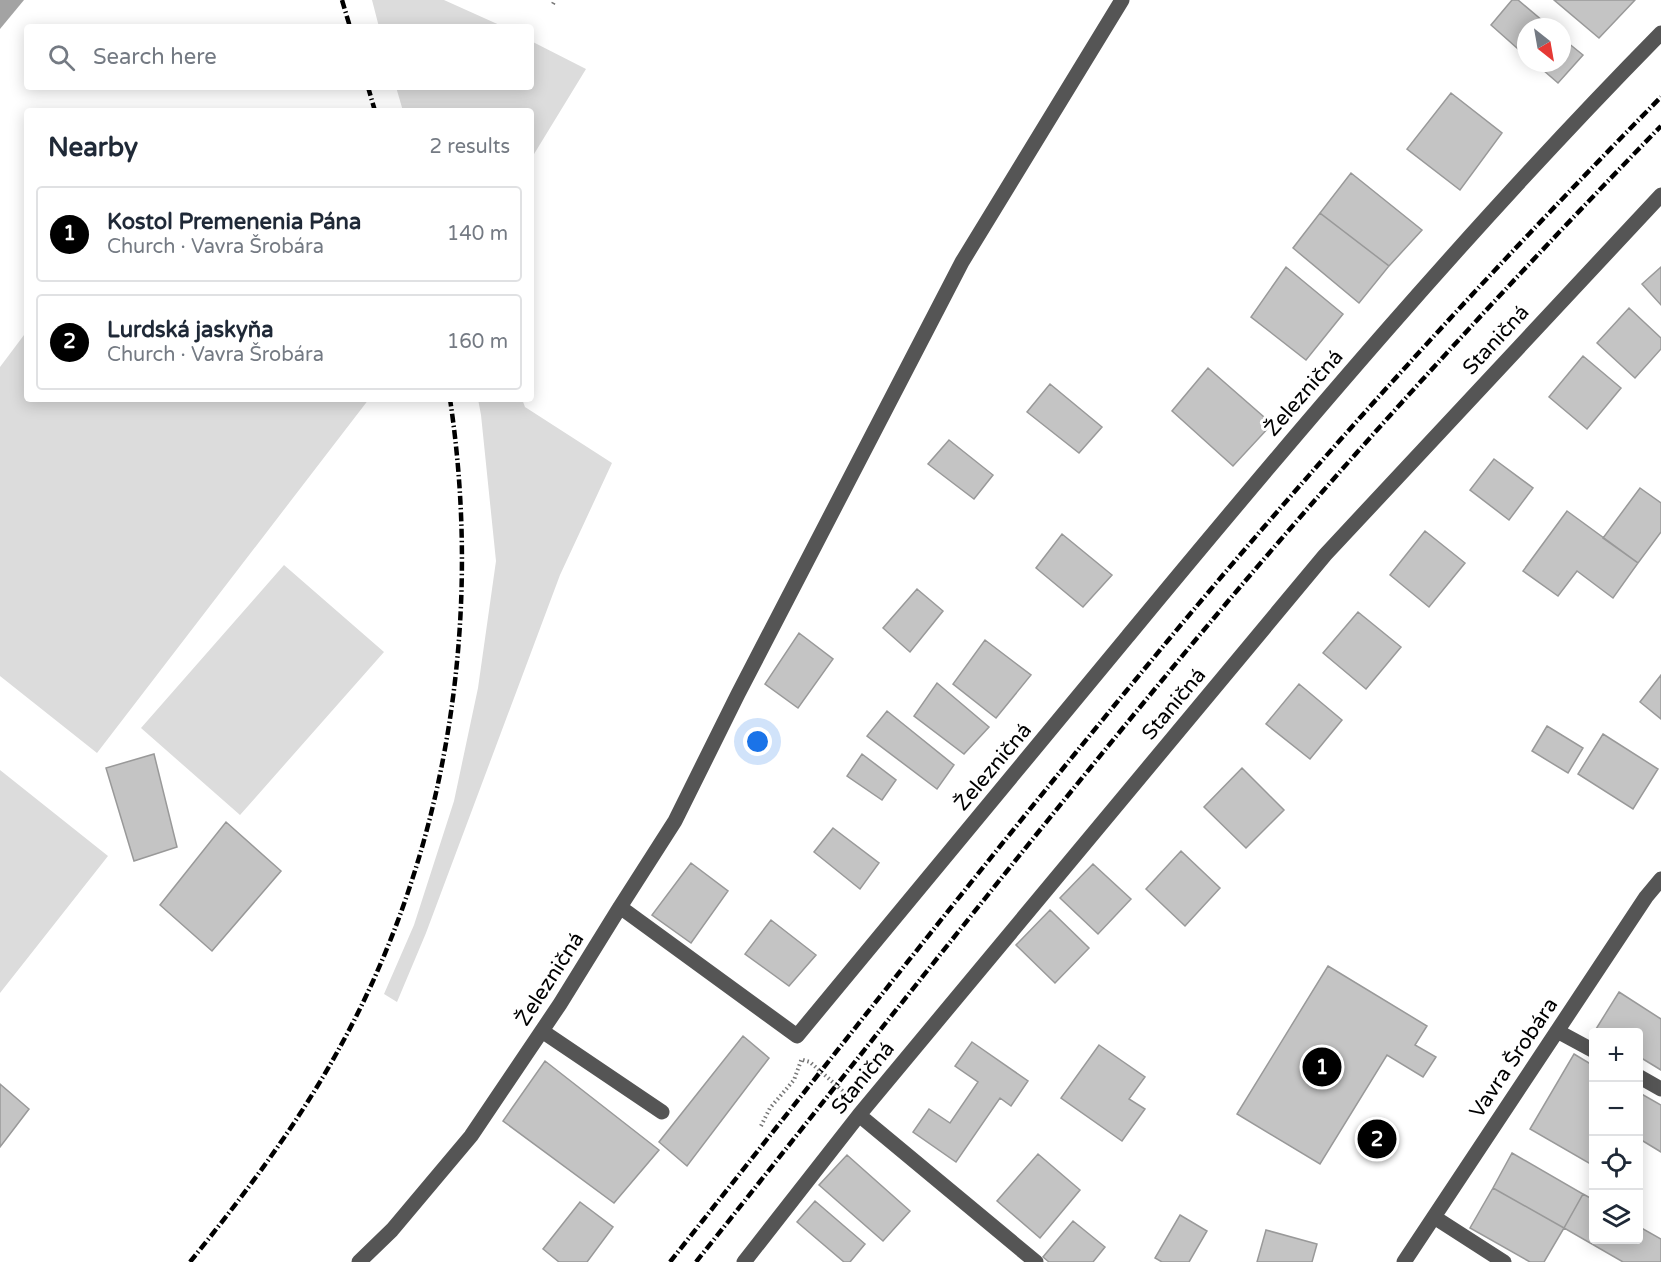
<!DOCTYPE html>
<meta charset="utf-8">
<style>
:root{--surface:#fff;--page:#f6f6f7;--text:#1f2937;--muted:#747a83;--line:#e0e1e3;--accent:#000}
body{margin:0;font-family:"Varela Round",sans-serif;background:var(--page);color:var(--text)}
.controls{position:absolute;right:18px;bottom:18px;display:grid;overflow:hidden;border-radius:6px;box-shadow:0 3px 15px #0003}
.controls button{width:54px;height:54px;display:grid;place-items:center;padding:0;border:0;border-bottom:2px solid var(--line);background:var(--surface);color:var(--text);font:30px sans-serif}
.compass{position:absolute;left:1517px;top:18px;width:54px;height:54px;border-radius:50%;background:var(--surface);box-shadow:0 3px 15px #0003;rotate:149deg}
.you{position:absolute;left:758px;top:742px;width:21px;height:21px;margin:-15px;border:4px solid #fff;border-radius:50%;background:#1a73e8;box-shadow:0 0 0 9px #1a73e833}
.badge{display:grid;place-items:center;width:39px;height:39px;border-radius:50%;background:var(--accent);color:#fff;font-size:20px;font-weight:700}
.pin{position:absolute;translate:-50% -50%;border:3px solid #fff;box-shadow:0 2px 6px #0006}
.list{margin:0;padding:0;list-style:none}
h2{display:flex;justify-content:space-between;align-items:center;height:78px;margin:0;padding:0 24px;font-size:26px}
h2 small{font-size:20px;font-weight:400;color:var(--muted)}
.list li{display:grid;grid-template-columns:39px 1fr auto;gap:18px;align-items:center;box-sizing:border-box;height:96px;margin:0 12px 12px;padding:0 12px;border:2px solid var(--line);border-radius:6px}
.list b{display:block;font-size:22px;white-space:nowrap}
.list p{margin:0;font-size:20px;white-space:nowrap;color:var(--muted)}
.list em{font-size:20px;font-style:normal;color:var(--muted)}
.icon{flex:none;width:33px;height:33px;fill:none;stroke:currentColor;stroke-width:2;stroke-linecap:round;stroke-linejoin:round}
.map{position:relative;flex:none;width:1661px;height:1262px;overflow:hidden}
.search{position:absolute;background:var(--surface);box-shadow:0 3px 15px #0003;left:24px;top:24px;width:510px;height:66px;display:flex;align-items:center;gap:15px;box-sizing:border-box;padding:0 21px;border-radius:6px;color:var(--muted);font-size:22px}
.panel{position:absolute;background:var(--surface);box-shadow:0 3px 15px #0003;left:24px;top:108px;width:510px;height:294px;border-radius:6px}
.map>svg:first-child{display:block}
.green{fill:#dcdcdc}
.water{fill:#a3a3a3}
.building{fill:#c4c4c4;stroke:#999;stroke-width:1.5}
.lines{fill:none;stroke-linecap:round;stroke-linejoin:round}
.path{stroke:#777;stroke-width:4;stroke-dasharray:1.5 3;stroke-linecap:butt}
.minor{stroke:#555;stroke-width:15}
.rail{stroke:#000;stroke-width:4.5;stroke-dasharray:9 3 1.5 3;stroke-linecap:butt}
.labels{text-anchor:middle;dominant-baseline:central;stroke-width:6;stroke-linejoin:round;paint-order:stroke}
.street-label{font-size:21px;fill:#000;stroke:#fff}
</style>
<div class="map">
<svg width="1661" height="1262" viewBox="0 0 1661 1262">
<rect width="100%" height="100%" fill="#fff"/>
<path class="green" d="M 372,0 L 444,0 L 504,27 L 379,27 Z
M 531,41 L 586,69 L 531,159 L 531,111 L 403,111 L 396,87 L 531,87 Z
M 27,331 L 27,399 L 369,399 L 97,753 L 0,676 L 0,367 Z
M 478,399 L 522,399 L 525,407 L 612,463 L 560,575 L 426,933 L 397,1002 L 384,994 L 414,925 L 454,801 L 478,688 L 496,561 L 481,415 Z
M 284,565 L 384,652 L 240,815 L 141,728 Z
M 0,770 L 108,856 L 0,993 Z"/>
<path class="water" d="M 0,0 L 24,0 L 0,29 Z"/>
<path class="building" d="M 1512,0 L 1518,0 L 1550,27 L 1526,27 L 1526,56 L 1491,25 Z
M 1554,0 L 1635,0 L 1599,38 Z
M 1562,38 L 1583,55 L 1558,83 L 1535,63 L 1562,63 Z
M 1451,93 L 1502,133 L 1460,190 L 1407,149 Z
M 1351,173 L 1422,230 L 1389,266 L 1320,213 Z
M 1320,213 L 1389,266 L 1359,303 L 1293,248 Z
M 1286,267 L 1343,314 L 1306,360 L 1251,317 Z
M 1661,267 L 1661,305 L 1642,284 Z
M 1629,308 L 1661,338 L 1661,349 L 1635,378 L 1597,343 Z
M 1583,356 L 1621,388 L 1587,429 L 1549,397 Z
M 1208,368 L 1272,424 L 1233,466 L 1172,411 Z
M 1050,384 L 1102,427 L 1079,453 L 1027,412 Z
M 949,440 L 993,475 L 974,499 L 928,464 Z
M 1494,459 L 1533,488 L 1509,520 L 1470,490 Z
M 1640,488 L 1661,503 L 1661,532 L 1638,563 L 1603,538 Z
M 1567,511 L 1638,563 L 1613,598 L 1577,571 L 1558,596 L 1523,571 Z
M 1425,531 L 1465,563 L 1429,607 L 1390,575 Z
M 1062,534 L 1112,575 L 1083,607 L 1036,568 Z
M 917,589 L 943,611 L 910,652 L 883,628 Z
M 1358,612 L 1401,647 L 1366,689 L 1323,653 Z
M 799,633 L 833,659 L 798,708 L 765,684 Z
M 985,640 L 1031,675 L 996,718 L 953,684 Z
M 1661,675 L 1661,719 L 1640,702 Z
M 937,683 L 989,727 L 964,754 L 914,716 Z
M 1299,684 L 1342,720 L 1310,759 L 1266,724 Z
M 887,711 L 954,765 L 937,789 L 867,736 Z
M 1547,726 L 1583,748 L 1568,773 L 1532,751 Z
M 1603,734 L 1658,769 L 1633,809 L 1578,774 Z
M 154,754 L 177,847 L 134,861 L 106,768 Z
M 862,754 L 896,780 L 882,800 L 847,776 Z
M 1242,768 L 1284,810 L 1246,848 L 1204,807 Z
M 226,822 L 281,871 L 212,951 L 160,905 Z
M 833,828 L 879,863 L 860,889 L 814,852 Z
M 1181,851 L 1220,888 L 1185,926 L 1146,889 Z
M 691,863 L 728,891 L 691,943 L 652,915 Z
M 1093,864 L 1131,899 L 1098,934 L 1060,898 Z
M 1050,910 L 1089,948 L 1055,983 L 1016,945 Z
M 771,920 L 816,955 L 789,986 L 745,954 Z
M 1328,966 L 1427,1026 L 1415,1045 L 1436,1057 L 1423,1077 L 1387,1055 L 1320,1164 L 1237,1114 Z
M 1619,992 L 1661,1019 L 1661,1070 L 1638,1056 L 1638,1032 L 1601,1032 L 1596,1029 Z
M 743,1036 L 769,1058 L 687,1166 L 659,1142 Z
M 972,1042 L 1028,1081 L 1011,1106 L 1000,1098 L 956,1162 L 913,1132 L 929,1109 L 950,1123 L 978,1082 L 955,1066 Z
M 1099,1045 L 1145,1077 L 1129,1099 L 1145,1109 L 1122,1141 L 1061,1098 Z
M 1574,1054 L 1594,1066 L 1594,1166 L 1530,1129 Z
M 545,1061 L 659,1150 L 614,1203 L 503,1121 Z
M 0,1084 L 29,1109 L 0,1147 Z
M 1638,1092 L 1661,1105 L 1661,1152 L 1638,1138 Z
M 1375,1132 L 1385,1138 L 1379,1147 L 1369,1141 Z
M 1512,1153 L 1583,1194 L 1564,1228 L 1493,1188 Z
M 1038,1154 L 1080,1190 L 1040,1238 L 997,1201 Z
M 847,1155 L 910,1211 L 883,1241 L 819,1185 Z
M 1493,1188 L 1564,1228 L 1544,1262 L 1530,1262 L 1470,1228 Z
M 1583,1194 L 1594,1200 L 1594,1240 L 1638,1240 L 1638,1226 L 1661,1239 L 1661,1262 L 1623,1262 L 1564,1228 Z
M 815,1201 L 865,1244 L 850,1262 L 844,1262 L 797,1222 Z
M 580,1202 L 613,1227 L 587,1262 L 559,1262 L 543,1249 Z
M 1180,1215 L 1207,1231 L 1189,1262 L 1162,1262 L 1155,1258 Z
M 1073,1221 L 1105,1247 L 1093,1262 L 1049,1262 L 1043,1257 Z
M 1266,1230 L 1317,1244 L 1312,1262 L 1257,1262 Z"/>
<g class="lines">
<path class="path" d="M 553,4 L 555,0
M 803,1060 L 810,1062 L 846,1094
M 761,1126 L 770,1108 L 794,1080 L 802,1058"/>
<path class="minor" d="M 620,907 L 675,821 L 738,694 L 962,262 L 1122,0
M 542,1031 L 662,1112
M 1557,1031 L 1594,1051
M 1638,1076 L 1661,1089
M 859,1115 L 1036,1262
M 1434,1217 L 1504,1262
M 359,1262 L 392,1230 L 471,1136 L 560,1004 L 620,907 L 797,1036 C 908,902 1018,769 1128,636 C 1299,429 1473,224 1661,33
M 744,1262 L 859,1115 L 1325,555 L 1661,195
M 1404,1262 L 1646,897 L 1661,879"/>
<path class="rail" d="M 342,0 L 350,27
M 368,87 L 375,111
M 190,1262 C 245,1194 298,1124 340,1047 C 448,851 483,619 450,399
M 670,1262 C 837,1051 1003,839 1175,632 C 1329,447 1492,269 1661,97
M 696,1262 C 861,1055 1024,846 1193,643 C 1342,464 1499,293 1661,126"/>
</g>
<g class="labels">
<g class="street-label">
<text transform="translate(1496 340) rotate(-47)">Staničná</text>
<text transform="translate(1304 393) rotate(-49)">Železničná</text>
<text transform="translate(1174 704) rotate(-50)">Staničná</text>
<text transform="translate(993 767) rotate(-50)">Železničná</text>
<text transform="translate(550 979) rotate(-57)">Železničná</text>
<text transform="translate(1514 1058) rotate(-56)">Vavra Šrobára</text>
<text transform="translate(863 1078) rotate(-51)">Staničná</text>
</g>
</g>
</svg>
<div class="controls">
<button>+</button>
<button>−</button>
<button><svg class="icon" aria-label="locate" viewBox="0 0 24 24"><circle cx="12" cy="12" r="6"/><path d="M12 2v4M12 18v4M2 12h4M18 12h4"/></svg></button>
<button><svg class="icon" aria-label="layers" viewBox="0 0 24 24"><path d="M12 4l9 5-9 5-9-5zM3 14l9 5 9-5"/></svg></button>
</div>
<svg class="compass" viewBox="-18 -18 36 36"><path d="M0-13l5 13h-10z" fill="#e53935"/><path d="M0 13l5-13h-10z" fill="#747a83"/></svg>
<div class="you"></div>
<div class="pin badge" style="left:1322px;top:1067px">1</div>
<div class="pin badge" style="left:1377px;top:1139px">2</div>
<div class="search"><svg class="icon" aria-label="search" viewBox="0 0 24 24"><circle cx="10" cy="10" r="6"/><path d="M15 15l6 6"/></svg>Search here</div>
<section class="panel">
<h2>Nearby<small>2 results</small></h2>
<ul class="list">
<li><span class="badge">1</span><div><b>Kostol Premenenia Pána</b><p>Church · Vavra Šrobára</p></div><em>140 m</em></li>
<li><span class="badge">2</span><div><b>Lurdská jaskyňa</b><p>Church · Vavra Šrobára</p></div><em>160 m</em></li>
</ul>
</section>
</div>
